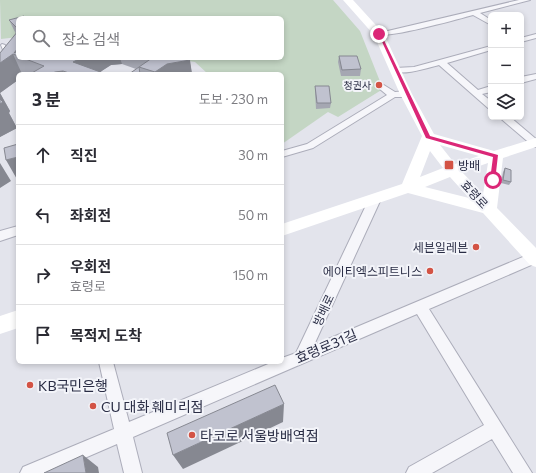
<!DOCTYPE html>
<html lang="ko">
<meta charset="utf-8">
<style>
:root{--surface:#fff;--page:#f7f7f7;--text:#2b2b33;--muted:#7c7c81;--line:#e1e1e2}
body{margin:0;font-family:Commissioner,"Noto Sans KR",sans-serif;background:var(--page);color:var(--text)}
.controls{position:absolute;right:12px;top:12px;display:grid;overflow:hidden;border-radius:6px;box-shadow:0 2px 6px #0003}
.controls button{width:36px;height:36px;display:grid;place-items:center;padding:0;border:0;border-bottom:1px solid var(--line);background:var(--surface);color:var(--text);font:20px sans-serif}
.stop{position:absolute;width:12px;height:12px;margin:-9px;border:3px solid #db2777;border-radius:50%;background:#fff}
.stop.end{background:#db2777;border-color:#fff;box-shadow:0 1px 4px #0008}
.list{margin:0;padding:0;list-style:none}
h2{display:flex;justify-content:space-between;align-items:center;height:52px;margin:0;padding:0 16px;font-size:17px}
h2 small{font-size:13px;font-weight:400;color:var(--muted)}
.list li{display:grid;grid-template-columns:26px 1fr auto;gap:12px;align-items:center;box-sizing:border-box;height:60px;padding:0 16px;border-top:1px solid var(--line)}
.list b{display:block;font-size:15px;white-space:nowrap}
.list p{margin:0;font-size:13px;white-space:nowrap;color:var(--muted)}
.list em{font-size:13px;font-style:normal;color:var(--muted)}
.icon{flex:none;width:22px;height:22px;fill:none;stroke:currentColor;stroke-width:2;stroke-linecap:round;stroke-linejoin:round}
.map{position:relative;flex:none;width:536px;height:473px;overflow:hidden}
.search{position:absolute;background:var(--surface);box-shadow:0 2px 6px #0003;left:16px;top:16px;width:268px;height:44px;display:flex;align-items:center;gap:10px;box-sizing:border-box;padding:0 14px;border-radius:6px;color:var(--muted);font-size:15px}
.panel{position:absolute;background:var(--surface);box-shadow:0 2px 6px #0003;left:16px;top:72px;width:268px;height:292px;border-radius:6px}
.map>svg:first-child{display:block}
.green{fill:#c4d6c4}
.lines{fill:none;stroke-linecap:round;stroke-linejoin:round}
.lane-casing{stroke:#acadba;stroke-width:2}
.street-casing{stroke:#acadba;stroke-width:2}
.lane{fill:#f6f6fa;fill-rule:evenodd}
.street{fill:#f6f6fa;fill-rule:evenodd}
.secondary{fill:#fff;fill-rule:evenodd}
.wall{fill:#a5a7b2}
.shaded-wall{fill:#868891}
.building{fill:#c0c2cf;stroke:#868891}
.route{fill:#db2777}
.poi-dot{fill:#d35345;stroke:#f3f4f9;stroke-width:1.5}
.labels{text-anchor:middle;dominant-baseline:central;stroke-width:4;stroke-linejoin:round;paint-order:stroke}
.far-poi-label{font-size:10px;fill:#2a2d45;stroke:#f3f4f9;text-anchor:end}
.poi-label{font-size:12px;fill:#2a2d45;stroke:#f3f4f9;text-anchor:end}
.street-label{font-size:12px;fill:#2a2d45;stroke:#f3f4f9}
.near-street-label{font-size:14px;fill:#2a2d45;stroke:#f3f4f9}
.near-poi-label{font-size:14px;fill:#2a2d45;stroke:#f3f4f9;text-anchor:start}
</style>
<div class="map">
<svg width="536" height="473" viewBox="0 0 536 473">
<rect width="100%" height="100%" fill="#e3e4ec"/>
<path class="green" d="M 0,0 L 333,0 L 360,31 L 383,89 L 338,117 L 328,112 L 282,144 L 282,74 L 208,74 L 195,62 L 171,58 L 282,58 L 282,18 L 18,18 L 18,37 L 1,39 Z"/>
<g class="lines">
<defs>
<path id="lane" d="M 2,44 L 5,45 L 9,55 L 8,56 L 5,55 L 1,45 Z"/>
<path id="street" d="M 519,0 L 530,0 L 480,13 L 491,20 L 491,25 L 473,15 C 459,19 383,40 375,34 Z
M 536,34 L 536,38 L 521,42 L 521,38 Z
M 491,46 L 491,50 L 447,63 L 478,90 L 491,86 L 491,92 L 482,94 L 491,101 L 491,109 L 488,108 L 439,65 C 428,68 400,77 391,70 L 395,68 L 414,67 Z
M 536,74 L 536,79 L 521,83 L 521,77 Z
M 379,82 L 395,92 L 406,91 L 410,94 L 406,97 L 395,97 L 313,148 L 282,157 L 282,151 L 307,144 L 387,95 L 375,85 Z
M 499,117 L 510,117 L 536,139 L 536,147 L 533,146 Z
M 375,195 L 381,199 L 314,345 L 530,254 L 536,254 L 536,263 L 429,309 L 532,473 L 513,473 L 492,439 L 432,473 L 406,473 L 409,467 L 484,425 L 417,314 L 133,437 L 142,473 L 124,473 L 117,444 L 50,473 L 20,473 L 23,467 L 114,429 L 99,362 L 113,362 L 129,422 L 273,362 L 282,362 L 282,358 L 296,353 L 369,199 Z
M 18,226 L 18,235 L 0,241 L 0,231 Z"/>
</defs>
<use href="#lane" class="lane-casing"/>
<use href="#street" class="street-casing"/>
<use href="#lane" class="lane"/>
<use href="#street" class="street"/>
<path class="secondary" d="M 343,0 L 353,0 L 384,34 L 412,94 L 434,134 L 494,151 L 536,138 L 536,147 L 503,158 L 497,208 L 536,248 L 536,267 L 530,265 L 483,213 L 408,193 L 282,236 L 282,224 L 402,184 L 422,136 L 400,94 L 374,35 ZM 440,145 L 479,156 L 455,164 ZM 430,151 L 443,168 L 420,177 ZM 488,163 L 483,194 L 462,172 ZM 450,177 L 469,198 L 425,187 Z
M 18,310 L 18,328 L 0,334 L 0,316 Z"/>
</g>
<path class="wall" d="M 18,18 L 18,58 L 189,58 L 192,74 L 141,74 L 140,70 L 141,74 L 129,74 L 136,69 L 122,64 L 111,65 L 100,72 L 106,74 L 18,74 L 18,80 L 0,93 L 10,111 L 9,113 L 17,128 L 0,137 L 0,53 L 16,34 L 9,20 Z
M 339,56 L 361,69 L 360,76 L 341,76 L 338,62 Z
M 315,86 L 331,103 L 330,108 L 316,109 L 315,91 Z
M 505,168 L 511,182 L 509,185 L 501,183 L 503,172 Z"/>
<path class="shaded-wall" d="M 13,54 L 22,74 L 18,74 L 18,80 L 0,93 L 10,111 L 9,113 L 17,128 L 0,137 L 0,63 Z
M 81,58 L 120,58 L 122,64 L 111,65 L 97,74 L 73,62 Z
M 190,60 L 192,74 L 155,74 L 155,72 L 167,64 Z
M 63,71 L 65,74 L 51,74 L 55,72 Z
M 18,157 L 18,181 L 6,160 Z
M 0,163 L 11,181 L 0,188 Z
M 284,404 L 283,422 L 183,469 L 173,455 Z
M 83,455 L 98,467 L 99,473 L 86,473 Z"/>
<path class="building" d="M 24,16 L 26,18 L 18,18 L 18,29 L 9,20 Z
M 18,31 L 18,48 L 14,53 L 18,51 L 18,56 L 13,54 L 0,63 L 0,53 Z
M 339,56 L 357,56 L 361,69 L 342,70 Z
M 23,58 L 81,58 L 73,62 L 106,74 L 72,74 L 63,71 L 55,72 L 51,74 L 30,74 L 44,66 Z
M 152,58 L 189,58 L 190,60 L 167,64 L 155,72 L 139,67 Z
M 139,67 L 140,74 L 129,74 Z
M 315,86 L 329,86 L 331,103 L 317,103 Z
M 0,99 L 3,102 L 0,104 Z
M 18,144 L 18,157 L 6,160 L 4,148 Z
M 505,168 L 511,170 L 511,182 L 503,180 Z
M 275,385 L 284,404 L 173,455 L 167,433 Z
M 83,455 L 86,473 L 44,473 Z"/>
<path class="route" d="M 378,33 L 381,34 L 430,136 L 498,155 L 495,181 L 490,180 L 493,157 L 426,138 Z"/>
<g class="poi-dot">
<circle cx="379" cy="85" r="4"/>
<rect x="444" y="160" width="10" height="10" rx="2"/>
<circle cx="476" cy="247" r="4"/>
<circle cx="430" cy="271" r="4"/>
<circle cx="30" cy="385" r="4"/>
<circle cx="93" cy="406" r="4"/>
<circle cx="192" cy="435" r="4"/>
</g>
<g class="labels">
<g class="far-poi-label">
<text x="371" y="85">청권사</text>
</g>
<g class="poi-label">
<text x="458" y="165" text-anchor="start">방배</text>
<text x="468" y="247">세븐일레븐</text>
<text x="422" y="271">에이티엑스피트니스</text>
</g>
<g class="street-label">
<text transform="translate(475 194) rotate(47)">효령로</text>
<text transform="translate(323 310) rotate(-65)">방배로</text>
</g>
<g class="near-street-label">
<text transform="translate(326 346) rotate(-23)">효령로31길</text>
</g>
<g class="near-poi-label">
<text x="38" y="385">KB국민은행</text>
<text x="101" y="406">CU 대화 훼미리점</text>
<text x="200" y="435">타코로 서울방배역점</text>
</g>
</g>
</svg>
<div class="controls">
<button>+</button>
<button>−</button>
<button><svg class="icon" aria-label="layers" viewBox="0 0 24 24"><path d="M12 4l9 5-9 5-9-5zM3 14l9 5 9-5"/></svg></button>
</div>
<div class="stop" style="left:493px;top:180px"></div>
<div class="stop end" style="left:379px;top:34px"></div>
<div class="search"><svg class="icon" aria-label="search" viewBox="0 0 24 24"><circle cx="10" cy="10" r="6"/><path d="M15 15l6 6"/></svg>장소 검색</div>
<section class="panel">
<h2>3 분<small>도보 · 230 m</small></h2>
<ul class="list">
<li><svg class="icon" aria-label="ahead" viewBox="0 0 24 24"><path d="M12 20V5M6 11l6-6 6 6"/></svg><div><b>직진</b></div><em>30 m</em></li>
<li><svg class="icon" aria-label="left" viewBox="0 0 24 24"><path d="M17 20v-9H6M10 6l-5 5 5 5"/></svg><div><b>좌회전</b></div><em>50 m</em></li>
<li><svg class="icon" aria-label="right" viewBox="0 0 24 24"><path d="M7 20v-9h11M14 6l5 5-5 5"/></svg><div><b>우회전</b><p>효령로</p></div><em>150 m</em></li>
<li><svg class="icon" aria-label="arrive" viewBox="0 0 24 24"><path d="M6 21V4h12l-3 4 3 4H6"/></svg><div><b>목적지 도착</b></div></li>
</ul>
</section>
</div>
